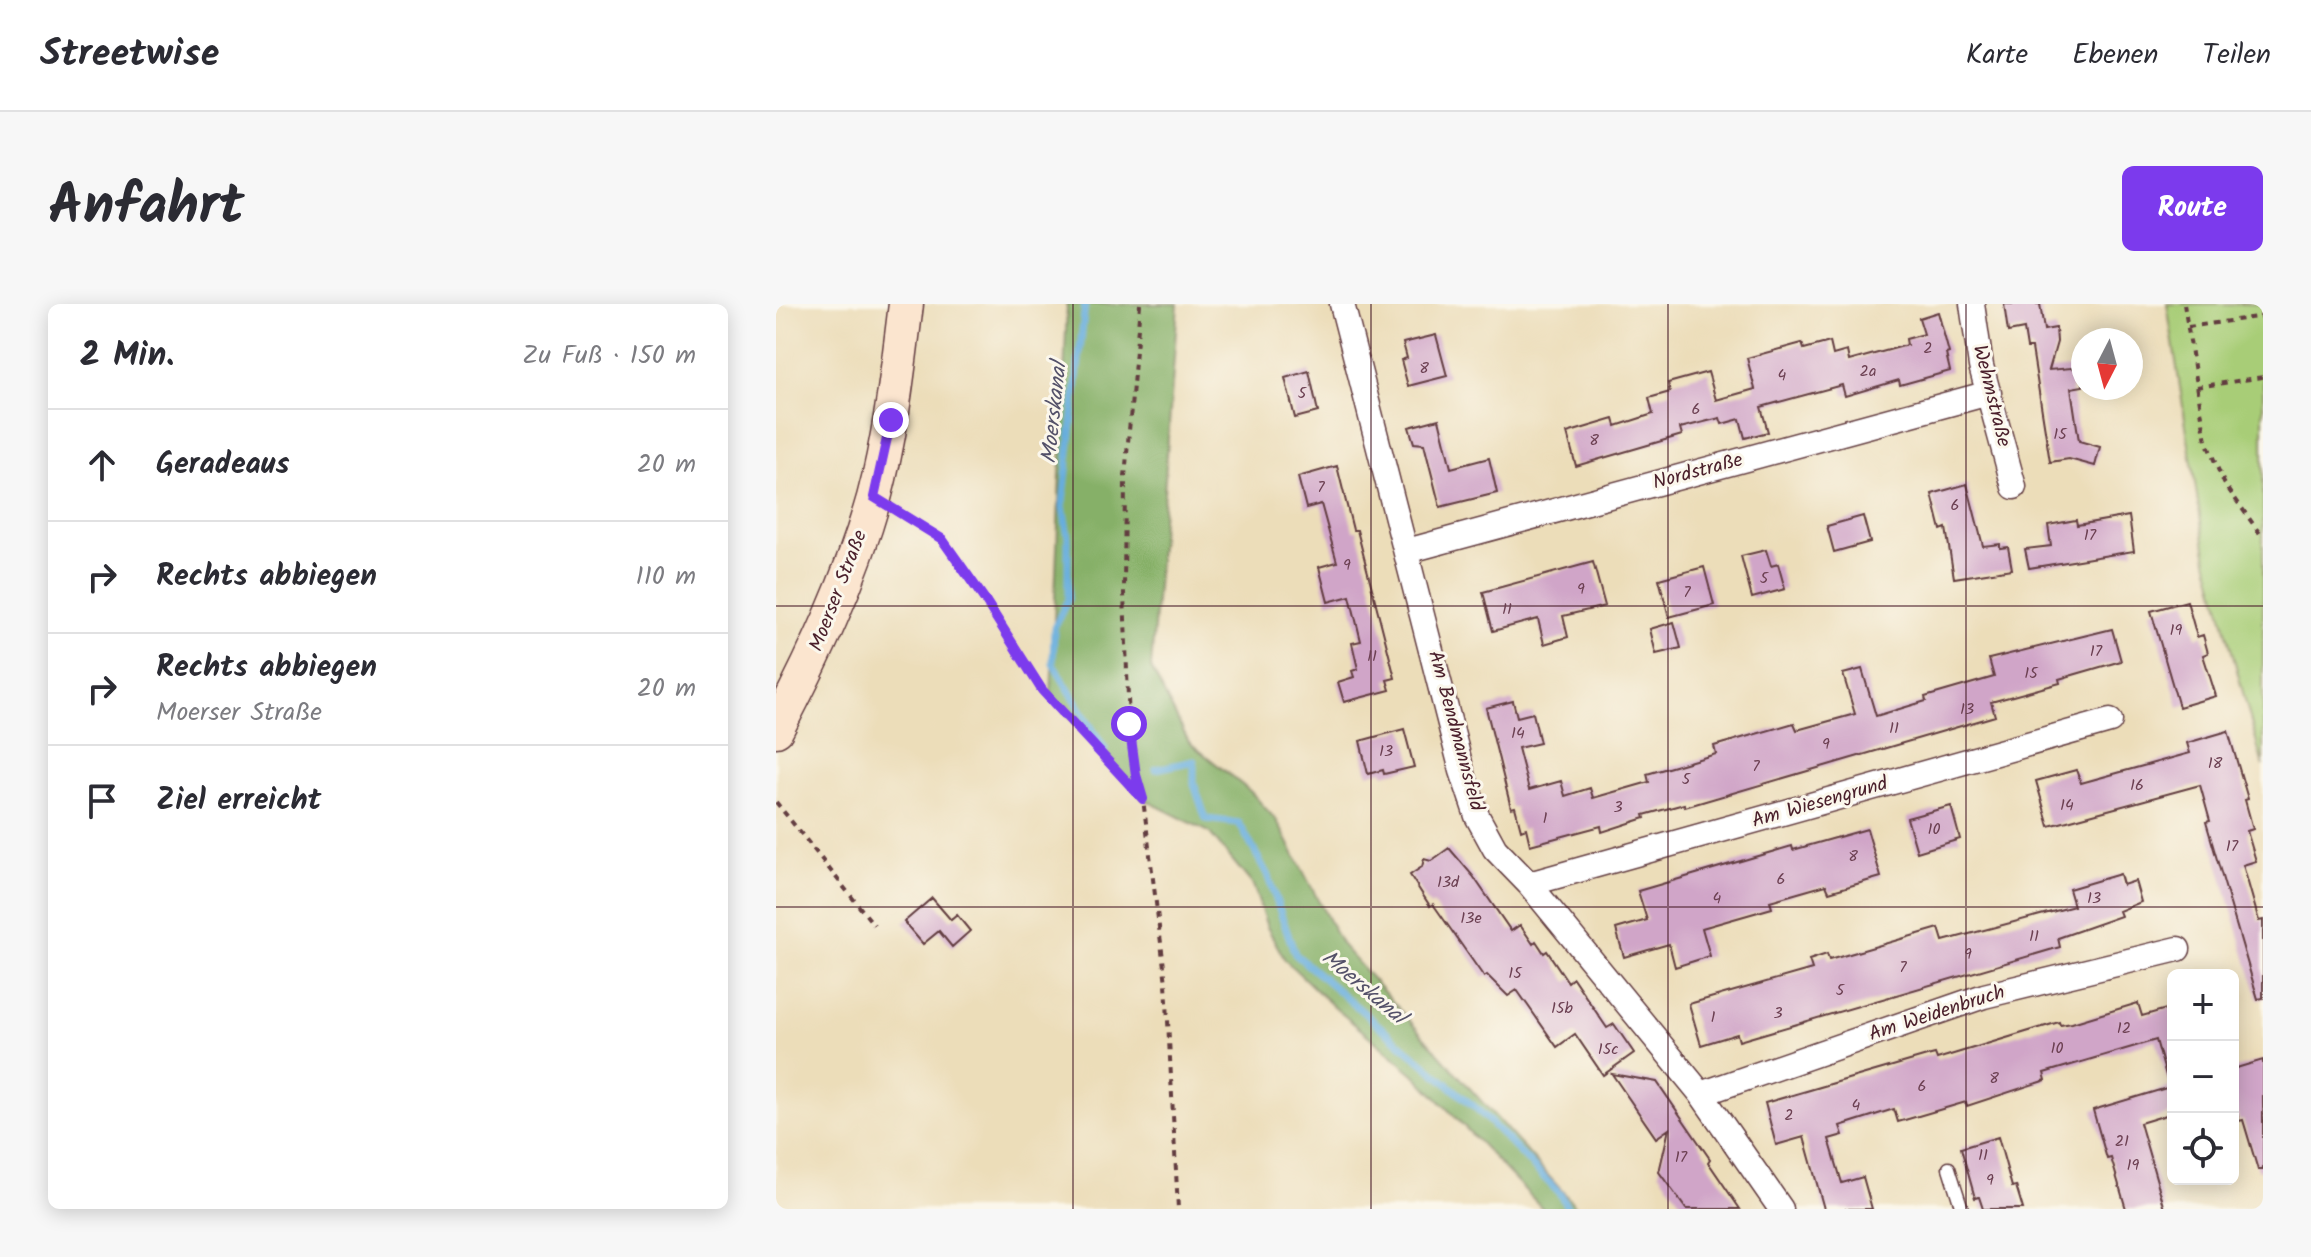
<!DOCTYPE html>
<html lang="de">
<meta charset="utf-8">
<style>
:root{--surface:#fff;--page:#f7f7f7;--text:#2b2b33;--muted:#7c7c81;--line:#e1e1e2;--accent:#7c3aed}
body{margin:0;font-family:Kalam,sans-serif;background:var(--page);color:var(--text)}
.controls{position:absolute;right:24px;bottom:24px;display:grid;overflow:hidden;border-radius:12px;box-shadow:0 4px 20px #0003}
.controls button{width:72px;height:72px;display:grid;place-items:center;padding:0;border:0;border-bottom:2px solid var(--line);background:var(--surface);color:var(--text);font:40px sans-serif}
.compass{position:absolute;left:1295px;top:24px;width:72px;height:72px;border-radius:50%;background:var(--surface);box-shadow:0 4px 20px #0003;rotate:186deg}
.stop{position:absolute;width:24px;height:24px;margin:-18px;border:6px solid #7c3aed;border-radius:50%;background:#fff}
.stop.end{background:#7c3aed;border-color:#fff;box-shadow:0 2px 8px #0008}
.list{margin:0;padding:0;list-style:none}
h2{display:flex;justify-content:space-between;align-items:center;height:104px;margin:0;padding:0 32px;font-size:34px}
h2 small{font-size:26px;font-weight:400;color:var(--muted)}
.list li{display:grid;grid-template-columns:52px 1fr auto;gap:24px;align-items:center;box-sizing:border-box;height:112px;padding:0 32px;border-top:2px solid var(--line)}
.list b{display:block;font-size:30px;white-space:nowrap}
.list p{margin:0;font-size:26px;white-space:nowrap;color:var(--muted)}
.list em{font-size:26px;font-style:normal;color:var(--muted)}
.icon{flex:none;width:44px;height:44px;fill:none;stroke:currentColor;stroke-width:2;stroke-linecap:round;stroke-linejoin:round}
.map{position:relative;flex:none;width:1487px;height:905px;overflow:hidden;border-radius:12px}
header{display:flex;align-items:center;gap:48px;box-sizing:border-box;height:112px;padding:0 40px;background:var(--surface);border-bottom:2px solid var(--line)}
header strong{font-size:38px}
nav{display:flex;gap:44px;margin-inline-start:auto;font-size:28px}
.intro{display:flex;align-items:center;justify-content:space-between;box-sizing:border-box;height:192px;padding:0 48px}
h1{margin:0;font-size:56px}
.button{padding:20px 36px;border-radius:12px;background:var(--accent);color:#fff;font-size:28px;font-weight:700}
main{display:flex;gap:48px;padding:0 48px}
aside{flex:1;background:var(--surface);border-radius:12px;box-shadow:0 4px 20px #0003}
.map>svg:first-child{display:block}
.green{fill:#a8cd77;stroke:#797651;stroke-width:2}
.forest{fill:#86b068;stroke:#68684a;stroke-width:2}
.lines{fill:none;stroke-linecap:round;stroke-linejoin:round}
.stream{stroke:#66addd;stroke-width:7}
.building{fill:#d0a5c8}
.lane-casing{stroke:#623c40;stroke-width:15}
.street-casing{stroke:#623c40;stroke-width:27}
.secondary-casing{stroke:#623c40;stroke-width:37}
.path{stroke:#623c40;stroke-width:4;stroke-dasharray:6 6;stroke-linecap:butt}
.lane{stroke:#fff;stroke-width:12}
.street{stroke:#fff;stroke-width:24}
.secondary{stroke:#fbe5cf;stroke-width:34}
.route{stroke:#7c3aed;stroke-width:10}
.grid{fill:none;stroke:#4a1f2b;stroke-width:2;stroke-opacity:0.55}
.labels{text-anchor:middle;dominant-baseline:central;stroke-width:6;stroke-linejoin:round;paint-order:stroke}
.number-label{font-size:16px;fill:#6c4052}
.street-label{font-size:20px;fill:#4a1f2b;stroke:#fbf7ec}
.water-label{font-size:22px;font-style:italic;fill:#545169;stroke:#fbf7ec}
</style>
<header>
<strong>Streetwise</strong>
<nav><a>Karte</a><a>Ebenen</a><a>Teilen</a></nav>
</header>
<div class="intro"><h1>Anfahrt</h1><a class="button">Route</a></div>
<main>
<aside>
<h2>2 Min.<small>Zu Fuß · 150 m</small></h2>
<ul class="list">
<li><svg class="icon" aria-label="ahead" viewBox="0 0 24 24"><path d="M12 20V5M6 11l6-6 6 6"/></svg><div><b>Geradeaus</b></div><em>20 m</em></li>
<li><svg class="icon" aria-label="right" viewBox="0 0 24 24"><path d="M7 20v-9h11M14 6l5 5-5 5"/></svg><div><b>Rechts abbiegen</b></div><em>110 m</em></li>
<li><svg class="icon" aria-label="right" viewBox="0 0 24 24"><path d="M7 20v-9h11M14 6l5 5-5 5"/></svg><div><b>Rechts abbiegen</b><p>Moerser Straße</p></div><em>20 m</em></li>
<li><svg class="icon" aria-label="arrive" viewBox="0 0 24 24"><path d="M6 21V4h12l-3 4 3 4H6"/></svg><div><b>Ziel erreicht</b></div></li>
</ul>
</aside>
<div class="map">
<svg width="1487" height="905" viewBox="0 0 1487 905">
<rect width="100%" height="100%" fill="#fbf7ec"/>
<filter id="ink" filterUnits="userSpaceOnUse"><feTurbulence type="fractalNoise" baseFrequency=".0125" numOctaves="2"/><feDisplacementMap in="SourceGraphic" scale="16" xChannelSelector="R" yChannelSelector="G"/><feConvolveMatrix kernelMatrix="1 2 1 2 8 2 1 2 1" color-interpolation-filters="sRGB"/></filter>
<filter id="wash" filterUnits="userSpaceOnUse"><feTurbulence type="fractalNoise" baseFrequency=".006" numOctaves="4" result="noise"/><feDisplacementMap in="SourceGraphic" scale="32" xChannelSelector="R" yChannelSelector="G"/><feGaussianBlur stdDeviation="1.8" result="paint"/><feColorMatrix in="noise" values="0 0 0 0 0 0 0 0 0 0 0 0 0 0 0 0 0 1.4 0 .05"/><feComposite in="paint" operator="in"/></filter>
<g filter="url(#wash)">
<rect width="100%" height="100%" fill="#ecddb9"/>
<path class="green" d="M 1391,0 L 1487,0 L 1487,462 L 1431,256 Z"/>
<path class="forest" d="M 291,0 L 402,0 L 375,364 L 413,438 L 475,488 L 501,517 L 565,640 L 802,905 L 767,905 L 638,770 L 558,703 L 509,656 L 491,623 L 477,581 L 433,528 L 367,495 L 275,392 Z"/>
<g class="lines">
<path class="stream" d="M 309,0 L 287,202 L 292,233 L 292,295 L 278,324 L 277,360 L 329,445
M 380,465 L 418,457 L 418,480 L 430,515 L 463,519 L 491,570 L 519,650 L 701,805 L 784,890 L 792,905"/>
</g>
<g id="blocks">
<path class="building" d="M 1228,0 L 1264,0 L 1268,26 L 1280,24 L 1281,38 L 1273,66 L 1307,63 L 1307,82 L 1295,84 L 1303,137 L 1324,143 L 1319,162 L 1293,155 L 1274,158 L 1256,44 L 1251,44 L 1248,25 L 1232,28 Z
M 1162,8 L 1173,49 L 1170,50 L 1174,67 L 1124,81 L 1123,76 L 1069,92 L 1066,81 L 985,103 L 992,128 L 969,134 L 964,115 L 946,120 L 944,114 L 904,124 L 906,131 L 800,162 L 791,129 L 838,115 L 840,122 L 877,110 L 873,94 L 894,88 L 892,79 L 932,68 L 940,96 L 979,85 L 971,54 L 1026,39 L 1028,45 L 1054,38 L 1057,51 L 1071,47 L 1073,57 L 1131,41 L 1130,35 L 1148,30 L 1143,14 Z
M 660,31 L 671,72 L 632,82 L 625,56 L 631,54 L 627,39 Z
M 533,67 L 542,108 L 519,114 L 509,74 Z
M 663,115 L 675,164 L 713,154 L 721,189 L 664,203 L 648,140 L 638,139 L 633,123 Z
M 561,162 L 577,226 L 581,226 L 619,374 L 611,376 L 614,386 L 568,398 L 562,378 L 578,373 L 576,367 L 582,365 L 576,339 L 585,337 L 574,292 L 552,298 L 543,263 L 561,258 L 545,200 L 530,204 L 522,173 Z
M 1191,180 L 1207,242 L 1224,240 L 1224,244 L 1232,243 L 1236,265 L 1178,274 L 1170,224 L 1165,226 L 1156,190 Z
M 1087,212 L 1094,238 L 1058,248 L 1051,222 Z
M 1353,212 L 1358,247 L 1253,264 L 1249,245 L 1275,242 L 1272,221 L 1300,216 L 1301,221 Z
M 990,246 L 995,262 L 1002,260 L 1009,285 L 976,294 L 965,252 Z
M 817,258 L 829,302 L 787,312 L 792,333 L 768,340 L 762,315 L 717,327 L 707,288 Z
M 928,263 L 938,301 L 893,313 L 883,275 Z
M 1411,297 L 1421,333 L 1427,331 L 1432,349 L 1427,351 L 1440,392 L 1403,403 L 1375,307 Z
M 898,318 L 905,344 L 880,350 L 874,325 Z
M 1336,325 L 1345,357 L 1283,375 L 1284,379 L 1215,398 L 1219,412 L 909,503 L 908,500 L 868,511 L 869,514 L 826,528 L 825,522 L 754,541 L 750,524 L 745,526 L 739,503 L 735,504 L 710,404 L 737,397 L 741,413 L 757,409 L 764,439 L 742,444 L 753,486 L 785,477 L 789,492 L 814,484 L 817,494 L 873,478 L 871,470 L 940,450 L 938,442 L 1018,419 L 1021,426 L 1079,410 L 1067,370 L 1086,365 L 1100,412 L 1150,397 L 1149,393 L 1218,373 L 1213,355 Z
M 628,425 L 638,463 L 608,470 L 607,466 L 592,470 L 584,437 Z
M 1452,427 L 1472,495 L 1469,496 L 1477,525 L 1471,527 L 1480,557 L 1467,561 L 1483,617 L 1487,616 L 1487,694 L 1482,695 L 1430,518 L 1434,517 L 1424,481 L 1273,522 L 1260,477 L 1300,466 L 1305,479 L 1414,449 L 1411,439 Z
M 1175,502 L 1184,535 L 1141,548 L 1131,514 Z
M 1091,525 L 1105,573 L 1053,588 L 1050,581 L 994,597 L 996,604 L 926,624 L 934,652 L 899,663 L 893,640 L 848,653 L 840,625 L 871,616 L 862,587 L 1016,542 L 1017,546 Z
M 673,544 L 697,572 L 735,627 L 744,621 L 757,640 L 760,637 L 768,649 L 771,647 L 792,678 L 797,674 L 831,724 L 838,720 L 858,749 L 827,771 L 799,730 L 781,743 L 741,686 L 732,692 L 711,671 L 708,673 L 657,600 L 654,602 L 634,571 L 646,563 L 648,555 L 655,557 Z
M 1344,570 L 1347,581 L 1359,577 L 1365,598 L 1343,607 L 1345,612 L 1282,634 L 1284,643 L 963,737 L 961,730 L 925,741 L 913,700 L 1036,665 L 1033,656 L 1051,650 L 1053,656 L 1163,624 L 1167,637 L 1298,602 L 1293,585 Z
M 156,594 L 175,616 L 181,611 L 194,627 L 176,643 L 163,627 L 147,640 L 128,618 Z
M 1362,699 L 1366,712 L 1397,703 L 1397,774 L 1391,775 L 1380,736 L 1268,769 L 1270,776 L 1191,802 L 1190,798 L 1122,818 L 1118,805 L 1064,822 L 1067,831 L 1053,835 L 1066,879 L 1087,873 L 1096,905 L 1048,905 L 1028,833 L 1000,841 L 989,799 L 1151,752 L 1159,750 L 1161,755 L 1283,718 L 1284,721 L 1296,719 Z
M 1487,756 L 1487,866 L 1482,866 L 1467,816 L 1463,817 L 1457,795 L 1457,765 Z
M 836,770 L 881,778 L 934,855 L 932,858 L 964,905 L 910,905 L 883,868 L 893,825 L 880,834 Z
M 1397,782 L 1397,809 L 1364,819 L 1389,905 L 1350,905 L 1335,854 L 1331,855 L 1317,806 Z
M 1222,833 L 1236,883 L 1240,882 L 1247,905 L 1207,905 L 1203,893 L 1199,894 L 1185,844 Z"/>
</g>
</g>
<g filter="url(#ink)">
<use href="#blocks" fill-opacity="0" stroke="#623c40" stroke-width="2"/>
<g class="lines">
<defs>
<path id="lane" d="M 1173,864 L 1186,905"/>
<path id="street" d="M 566,0 L 686,467 L 701,512 L 719,545 L 753,580 L 925,790 L 1005,905
M 1196,0 L 1205,62 L 1238,183
M 631,247 L 1213,89
M 753,580 L 1334,417
M 925,790 L 1208,692 L 1402,645"/>
<path id="secondary" d="M 0,426 C 39,352 75,275 98,194 C 115,131 122,65 130,0"/>
</defs>
<use href="#lane" class="lane-casing"/>
<use href="#street" class="street-casing"/>
<use href="#secondary" class="secondary-casing"/>
<path class="path" d="M 364,0 L 349,173 L 348,289 L 353,420 L 360,471 L 367,495 L 390,679 L 402,905
M 1408,0 L 1430,137 L 1448,179 L 1487,234
M 1412,23 L 1487,12
M 1421,83 L 1487,73
M 122,207 L 166,235 L 209,296 L 266,386 L 365,493
M 0,498 L 98,621"/>
<use href="#lane" class="lane"/>
<use href="#street" class="street"/>
<use href="#secondary" class="secondary"/>
</g>
</g>
<g class="lines" filter="url(#ink)">
<path class="route" d="M 115,116 L 98,193 L 166,235 L 209,296 L 266,386 L 367,495 L 360,471 L 353,420"/>
</g>
<path class="grid" d="M 297,0 L 297,905M 595,0 L 595,905M 892,0 L 892,905M 1190,0 L 1190,905M 0,302 L 1487,302M 0,603 L 1487,603"/>
<g class="labels">
<g class="number-label">
<text x="1152" y="44">2</text>
<text x="648" y="64">8</text>
<text x="1092" y="67">2a</text>
<text x="1006" y="71">4</text>
<text x="526" y="89">5</text>
<text x="920" y="105">6</text>
<text x="1284" y="130">15</text>
<text x="818" y="136">8</text>
<text x="545" y="183">7</text>
<text x="1179" y="201">6</text>
<text x="1314" y="231">17</text>
<text x="571" y="261">9</text>
<text x="988" y="274">5</text>
<text x="805" y="285">9</text>
<text x="911" y="288">7</text>
<text x="731" y="305">11</text>
<text x="1400" y="326">19</text>
<text x="1320" y="347">17</text>
<text x="596" y="352">11</text>
<text x="1255" y="369">15</text>
<text x="1191" y="405">13</text>
<text x="1118" y="424">11</text>
<text x="742" y="429">14</text>
<text x="1050" y="440">9</text>
<text x="610" y="447">13</text>
<text x="1439" y="459">18</text>
<text x="980" y="462">7</text>
<text x="910" y="475">5</text>
<text x="1361" y="481">16</text>
<text x="1291" y="501">14</text>
<text x="842" y="503">3</text>
<text x="769" y="514">1</text>
<text x="1158" y="525">10</text>
<text x="1456" y="542">17</text>
<text x="1077" y="552">8</text>
<text x="1005" y="575">6</text>
<text x="672" y="578">13d</text>
<text x="941" y="594">4</text>
<text x="1318" y="594">13</text>
<text x="695" y="614">13e</text>
<text x="1258" y="632">11</text>
<text x="1192" y="650">9</text>
<text x="1127" y="663">7</text>
<text x="739" y="669">15</text>
<text x="1064" y="686">5</text>
<text x="786" y="704">15b</text>
<text x="1002" y="709">3</text>
<text x="937" y="713">1</text>
<text x="1348" y="724">12</text>
<text x="1281" y="744">10</text>
<text x="832" y="745">15c</text>
<text x="1218" y="774">8</text>
<text x="1146" y="782">6</text>
<text x="1080" y="801">4</text>
<text x="1013" y="811">2</text>
<text x="1346" y="837">21</text>
<text x="1207" y="851">11</text>
<text x="905" y="853">17</text>
<text x="1357" y="861">19</text>
<text x="1214" y="876">9</text>
</g>
<g class="street-label">
<text transform="translate(1215 92) rotate(76)">Wehmstraße</text>
<text transform="translate(922 168) rotate(-15)">Nordstraße</text>
<text transform="translate(63 287) rotate(-69)">Moerser Straße</text>
<text transform="translate(679 427) rotate(75)">Am Bendmannsfeld</text>
<text transform="translate(1044 499) rotate(-16)">Am Wiesengrund</text>
<text transform="translate(1161 710) rotate(-18)">Am Weidenbruch</text>
</g>
<g class="water-label">
<text transform="translate(279 109) rotate(-84)">Moerskanal</text>
<text transform="translate(587 684) rotate(40)">Moerskanal</text>
</g>
</g>
</svg>
<div class="controls">
<button>+</button>
<button>−</button>
<button><svg class="icon" aria-label="locate" viewBox="0 0 24 24"><circle cx="12" cy="12" r="6"/><path d="M12 2v4M12 18v4M2 12h4M18 12h4"/></svg></button>
</div>
<svg class="compass" viewBox="-18 -18 36 36"><path d="M0-13l5 13h-10z" fill="#e53935"/><path d="M0 13l5-13h-10z" fill="#7c7c81"/></svg>
<div class="stop" style="left:353px;top:420px"></div>
<div class="stop end" style="left:115px;top:116px"></div>
</div>
</main>
